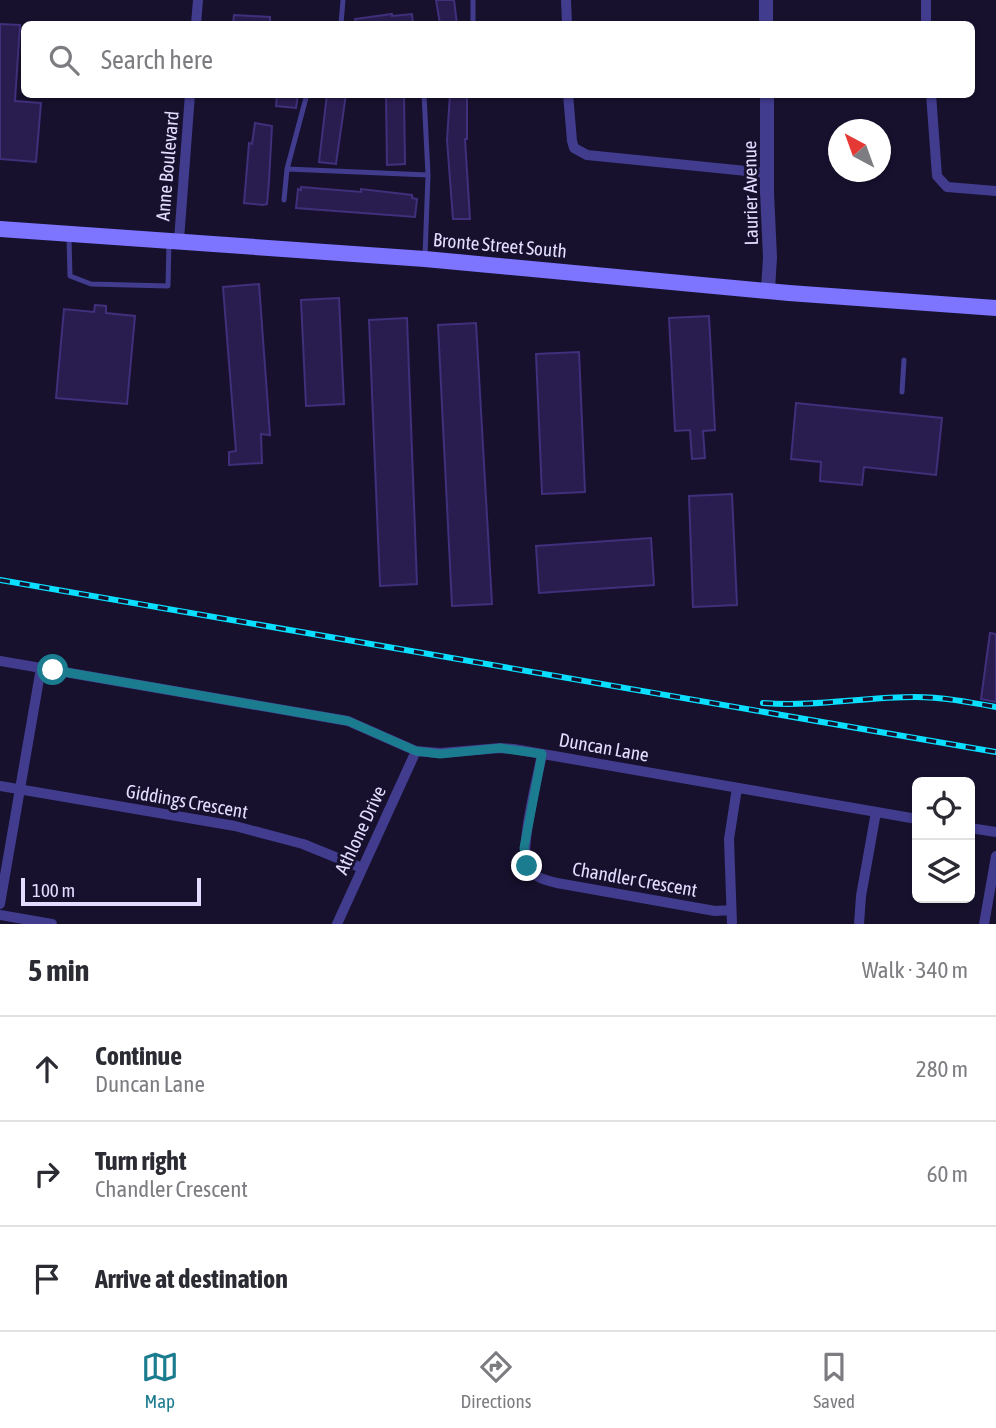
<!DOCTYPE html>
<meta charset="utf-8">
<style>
:root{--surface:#fff;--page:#f7f7f7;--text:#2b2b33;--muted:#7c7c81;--line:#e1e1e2;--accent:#1c7c8f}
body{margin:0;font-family:"Asap Condensed",sans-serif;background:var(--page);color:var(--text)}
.controls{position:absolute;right:21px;bottom:21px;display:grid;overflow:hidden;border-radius:10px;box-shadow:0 2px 5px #0004}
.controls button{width:63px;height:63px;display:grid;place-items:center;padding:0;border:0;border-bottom:2px solid var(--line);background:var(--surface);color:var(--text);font:35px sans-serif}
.compass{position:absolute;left:828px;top:119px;width:63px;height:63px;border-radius:50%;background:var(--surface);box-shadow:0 2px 5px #0004;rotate:319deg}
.scale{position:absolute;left:21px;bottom:18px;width:180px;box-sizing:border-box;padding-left:7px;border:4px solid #e3deff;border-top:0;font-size:19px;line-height:24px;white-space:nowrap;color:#e3deff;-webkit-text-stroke:5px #17112e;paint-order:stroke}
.stop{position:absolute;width:21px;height:21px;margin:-16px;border:5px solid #1c7c8f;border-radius:50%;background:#fff}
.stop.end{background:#1c7c8f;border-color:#fff;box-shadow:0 2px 7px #0008}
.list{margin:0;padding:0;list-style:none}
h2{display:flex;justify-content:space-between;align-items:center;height:91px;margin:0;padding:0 28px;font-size:30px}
h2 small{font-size:23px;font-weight:400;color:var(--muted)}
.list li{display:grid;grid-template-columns:46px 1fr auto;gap:21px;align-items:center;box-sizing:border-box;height:105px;padding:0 28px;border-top:2px solid var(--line)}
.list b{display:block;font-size:26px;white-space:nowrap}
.list p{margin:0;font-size:23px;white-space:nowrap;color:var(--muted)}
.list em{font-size:23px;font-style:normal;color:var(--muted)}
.icon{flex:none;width:38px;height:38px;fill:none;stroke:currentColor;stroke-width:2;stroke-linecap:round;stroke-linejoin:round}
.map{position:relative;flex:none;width:996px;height:924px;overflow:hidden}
.search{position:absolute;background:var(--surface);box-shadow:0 2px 5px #0004;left:21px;right:21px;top:21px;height:77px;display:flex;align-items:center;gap:18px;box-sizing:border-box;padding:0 24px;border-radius:10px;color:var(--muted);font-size:26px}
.sheet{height:406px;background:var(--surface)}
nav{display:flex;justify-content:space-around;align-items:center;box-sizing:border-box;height:98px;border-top:2px solid var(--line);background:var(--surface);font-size:19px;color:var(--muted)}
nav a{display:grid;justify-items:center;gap:4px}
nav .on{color:var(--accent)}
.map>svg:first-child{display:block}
.building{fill:#291d4f;stroke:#402f7b;stroke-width:2}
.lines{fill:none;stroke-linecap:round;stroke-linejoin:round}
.service{stroke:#413c8d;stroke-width:5}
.minor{stroke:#413c8d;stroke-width:10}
.tertiary{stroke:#413c8d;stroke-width:14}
.secondary{stroke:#7d75ff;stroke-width:16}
.rail-casing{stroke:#0adfff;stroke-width:6}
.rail{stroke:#17112e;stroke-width:3.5;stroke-dasharray:10;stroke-linecap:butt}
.route{stroke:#1c7c8f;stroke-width:9}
.labels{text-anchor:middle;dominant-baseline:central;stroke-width:6;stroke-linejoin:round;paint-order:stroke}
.street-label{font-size:19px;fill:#e3deff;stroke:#17112e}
</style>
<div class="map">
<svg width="996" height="924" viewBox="0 0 996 924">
<rect width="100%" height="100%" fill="#17112e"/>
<path class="building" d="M 436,0 L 454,0 L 457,24 L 440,24 Z
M 392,14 L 392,16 L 412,14 L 413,24 L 356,24 L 355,19 Z
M 234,15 L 270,17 L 270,24 L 233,24 Z
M 0,24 L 20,25 L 15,101 L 41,103 L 36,162 L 0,159 Z
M 277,94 L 298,94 L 296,108 L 276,106 Z
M 327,94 L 346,94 L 336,164 L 319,162 Z
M 386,94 L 404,94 L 405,164 L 387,165 Z
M 450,94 L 467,94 L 467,139 L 465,139 L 470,219 L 453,219 L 447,140 Z
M 255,123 L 272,126 L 269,181 L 267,204 L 263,205 L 244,203 L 249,143 L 252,144 Z
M 301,187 L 361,192 L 361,189 L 412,195 L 412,198 L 417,199 L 415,217 L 296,208 L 298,189 L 301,190 Z
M 259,284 L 270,435 L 261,434 L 262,463 L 229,465 L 229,452 L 236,451 L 223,287 Z
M 339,298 L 344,404 L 306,406 L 301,300 Z
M 95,305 L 106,306 L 106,313 L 135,316 L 127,404 L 56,398 L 64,309 L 94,312 Z
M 709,316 L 715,430 L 703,431 L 705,458 L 692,459 L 690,430 L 675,431 L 669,318 Z
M 407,318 L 417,584 L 380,586 L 369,320 Z
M 476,323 L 492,604 L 452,606 L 438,325 Z
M 579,352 L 585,492 L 542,494 L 536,354 Z
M 796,403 L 942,418 L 936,475 L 864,467 L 862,485 L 820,481 L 821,462 L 791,459 Z
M 732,494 L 737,605 L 693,607 L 689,496 Z
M 651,538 L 654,585 L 539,593 L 536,546 Z
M 990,633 L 996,634 L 996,702 L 981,699 Z"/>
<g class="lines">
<path class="service" d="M 341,24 L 343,0
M 473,24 L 473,0
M 424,94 L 428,175 L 425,256
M 287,169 L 428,175
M 284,200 L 287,169 L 307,94
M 69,237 L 70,276 L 91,284 L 168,286 L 169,242
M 902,392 L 904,360"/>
<path class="minor" d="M 566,0 L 567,24
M 926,0 L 926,24
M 196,24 L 198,0
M 568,94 L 572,141 L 574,148 L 587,155 L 767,173
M 931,94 L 937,176 L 947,187 L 996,191
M 179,240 L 190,94
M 0,661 L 348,721 L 416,751 L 440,753 L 500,748 L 514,749 L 917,819
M 542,754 C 538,776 518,852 528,868 C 535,878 546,880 557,883 L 715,911 L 731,910
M 0,786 L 235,826 L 303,844 L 362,868
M 970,828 L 996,832
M 0,904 L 41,668
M 0,915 L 52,924
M 337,924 L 416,751
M 732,924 L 729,839 L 737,788
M 859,924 L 861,896 L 876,812
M 984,924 L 996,856"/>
<path class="tertiary" d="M 766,24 L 766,0
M 767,94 L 767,193 L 770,257 L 768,290"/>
<path class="secondary" d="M 0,229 L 425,259 L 789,293 L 996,308"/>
<defs>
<path id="rail" d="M 0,580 L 996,752
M 763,703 C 814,707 864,697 915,697 C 942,697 969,702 996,707"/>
</defs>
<use href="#rail" class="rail-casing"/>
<use href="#rail" class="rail"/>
</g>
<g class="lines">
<path class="route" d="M 53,670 L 348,721 L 416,751 L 440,754 L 500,748 L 542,754 L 524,848 L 527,866"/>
</g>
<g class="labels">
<g class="street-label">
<text transform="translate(167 166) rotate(-85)">Anne Boulevard</text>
<text transform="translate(750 193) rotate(-91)">Laurier Avenue</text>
<text transform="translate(500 245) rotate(5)">Bronte Street South</text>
<text transform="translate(604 747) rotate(10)">Duncan Lane</text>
<text transform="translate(187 801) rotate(10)">Giddings Crescent</text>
<text transform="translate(360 830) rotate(-65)">Athlone Drive</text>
<text transform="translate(635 879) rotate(10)">Chandler Crescent</text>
</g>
</g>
</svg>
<div class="controls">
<button><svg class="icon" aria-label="locate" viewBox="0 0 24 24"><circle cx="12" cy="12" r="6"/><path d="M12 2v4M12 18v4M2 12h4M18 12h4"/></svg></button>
<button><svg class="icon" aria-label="layers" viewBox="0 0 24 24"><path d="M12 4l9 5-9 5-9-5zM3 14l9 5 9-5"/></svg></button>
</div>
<svg class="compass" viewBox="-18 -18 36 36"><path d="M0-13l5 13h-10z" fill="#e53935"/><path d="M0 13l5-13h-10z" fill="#7c7c81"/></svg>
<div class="scale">100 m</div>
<div class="stop" style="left:53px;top:670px"></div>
<div class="stop end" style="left:527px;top:866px"></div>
<div class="search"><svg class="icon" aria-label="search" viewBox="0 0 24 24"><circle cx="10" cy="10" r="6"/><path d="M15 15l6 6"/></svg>Search here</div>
</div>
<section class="sheet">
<h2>5 min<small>Walk · 340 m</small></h2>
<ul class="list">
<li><svg class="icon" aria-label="ahead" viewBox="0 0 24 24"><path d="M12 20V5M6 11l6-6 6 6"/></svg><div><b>Continue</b><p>Duncan Lane</p></div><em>280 m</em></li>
<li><svg class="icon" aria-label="right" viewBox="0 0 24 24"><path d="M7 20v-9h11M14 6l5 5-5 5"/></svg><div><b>Turn right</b><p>Chandler Crescent</p></div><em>60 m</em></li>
<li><svg class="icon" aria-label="arrive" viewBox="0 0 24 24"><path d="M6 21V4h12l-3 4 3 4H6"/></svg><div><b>Arrive at destination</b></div></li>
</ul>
</section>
<nav>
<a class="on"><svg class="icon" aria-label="map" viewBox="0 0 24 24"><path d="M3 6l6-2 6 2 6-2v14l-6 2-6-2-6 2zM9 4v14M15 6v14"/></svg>Map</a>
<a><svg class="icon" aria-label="directions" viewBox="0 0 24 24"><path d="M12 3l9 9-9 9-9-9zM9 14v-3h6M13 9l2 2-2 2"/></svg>Directions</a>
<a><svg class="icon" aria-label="saved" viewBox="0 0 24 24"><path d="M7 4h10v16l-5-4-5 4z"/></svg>Saved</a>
</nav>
